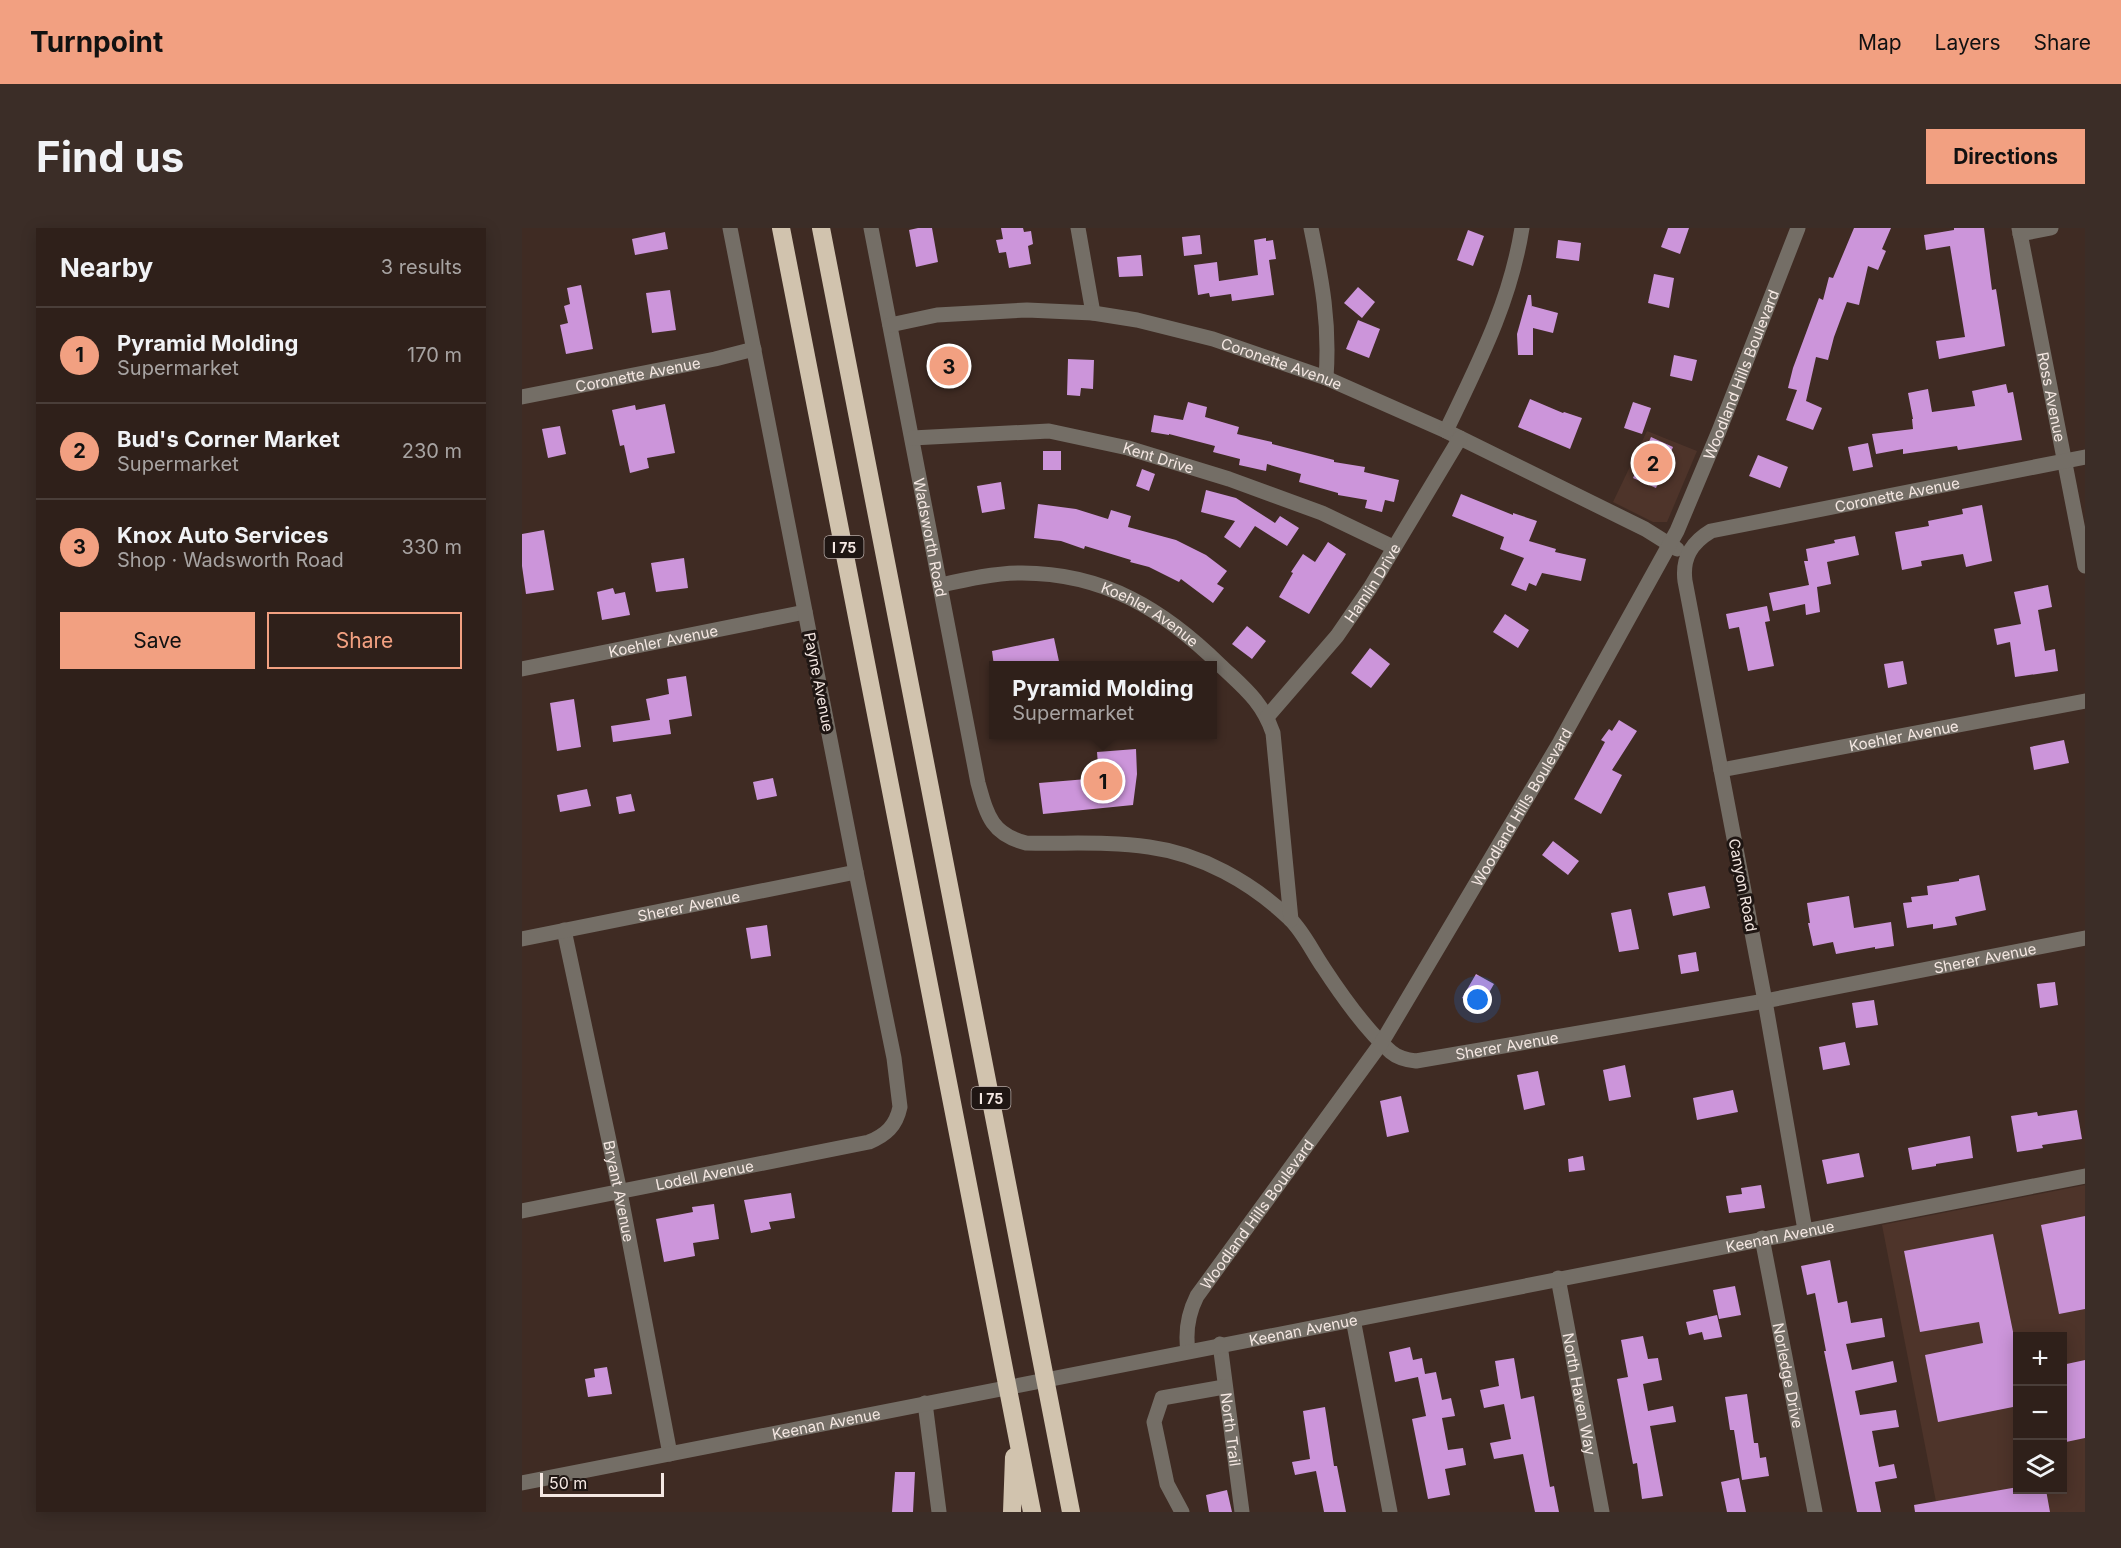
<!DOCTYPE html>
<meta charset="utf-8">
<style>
:root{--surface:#2f201a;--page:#3b2d27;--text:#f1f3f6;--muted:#a7a3a2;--line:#4a3e39;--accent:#f2a081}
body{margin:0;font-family:Inter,sans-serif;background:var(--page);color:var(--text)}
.controls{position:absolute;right:18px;bottom:18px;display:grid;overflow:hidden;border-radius:0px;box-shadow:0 3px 15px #0003}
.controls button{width:54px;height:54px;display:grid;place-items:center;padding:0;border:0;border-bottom:2px solid var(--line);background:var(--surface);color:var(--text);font:30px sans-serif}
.scale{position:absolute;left:18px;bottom:15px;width:124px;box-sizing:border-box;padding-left:6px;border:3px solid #f5e8e3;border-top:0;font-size:16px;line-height:21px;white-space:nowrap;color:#f5e8e3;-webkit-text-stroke:4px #1f1613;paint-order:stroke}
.you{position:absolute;left:956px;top:772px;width:21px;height:21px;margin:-15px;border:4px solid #fff;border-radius:50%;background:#1a73e8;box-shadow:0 0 0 9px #1a73e833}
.badge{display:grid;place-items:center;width:39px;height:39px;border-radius:50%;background:var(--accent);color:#111;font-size:20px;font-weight:700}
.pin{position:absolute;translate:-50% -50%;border:3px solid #fff;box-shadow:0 2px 6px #0006}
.popup{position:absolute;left:467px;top:433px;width:228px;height:78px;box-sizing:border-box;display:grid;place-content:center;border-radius:0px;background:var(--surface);filter:drop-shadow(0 2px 4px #0005);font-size:20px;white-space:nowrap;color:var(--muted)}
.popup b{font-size:22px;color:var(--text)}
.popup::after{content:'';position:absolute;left:50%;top:100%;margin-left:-12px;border:12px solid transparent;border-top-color:var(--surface)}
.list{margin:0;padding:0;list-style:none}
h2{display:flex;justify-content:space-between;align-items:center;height:78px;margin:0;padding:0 24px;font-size:26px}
h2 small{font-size:20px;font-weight:400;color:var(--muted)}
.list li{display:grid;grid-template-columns:39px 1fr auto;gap:18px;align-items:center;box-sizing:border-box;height:96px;padding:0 24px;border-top:2px solid var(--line)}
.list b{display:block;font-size:22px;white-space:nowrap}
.list p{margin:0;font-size:20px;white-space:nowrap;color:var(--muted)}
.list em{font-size:20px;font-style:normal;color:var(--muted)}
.actions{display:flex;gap:12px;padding:18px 24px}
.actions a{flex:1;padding:14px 0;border:2px solid var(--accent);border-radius:0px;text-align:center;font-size:21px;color:var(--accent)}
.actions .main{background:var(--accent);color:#111}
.icon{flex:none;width:33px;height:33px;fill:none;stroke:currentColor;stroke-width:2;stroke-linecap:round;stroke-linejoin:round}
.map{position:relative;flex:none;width:1563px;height:1284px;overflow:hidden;border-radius:0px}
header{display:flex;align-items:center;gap:36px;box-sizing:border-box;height:84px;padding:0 30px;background:var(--accent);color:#111}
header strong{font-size:28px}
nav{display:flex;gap:33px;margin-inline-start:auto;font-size:21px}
.intro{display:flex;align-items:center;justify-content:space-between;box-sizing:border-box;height:144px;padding:0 36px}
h1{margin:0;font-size:42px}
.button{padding:15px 27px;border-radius:0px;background:var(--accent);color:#111;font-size:21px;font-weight:700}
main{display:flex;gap:36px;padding:0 36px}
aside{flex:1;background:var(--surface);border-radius:0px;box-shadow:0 3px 15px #0003}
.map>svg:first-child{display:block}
.built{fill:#4e342a;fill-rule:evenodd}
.building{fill:#cc95da}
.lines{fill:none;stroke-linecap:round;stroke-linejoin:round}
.minor{stroke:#746e66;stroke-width:15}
.highway{stroke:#d1c3ae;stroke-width:18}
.labels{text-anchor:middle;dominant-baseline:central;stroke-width:6;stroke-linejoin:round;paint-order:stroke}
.shield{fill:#1f1613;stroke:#b5a9a5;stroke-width:1.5}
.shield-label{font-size:14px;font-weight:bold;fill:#f5e8e3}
.street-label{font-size:15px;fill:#f5e8e3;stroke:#1f1613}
</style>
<header>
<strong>Turnpoint</strong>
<nav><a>Map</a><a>Layers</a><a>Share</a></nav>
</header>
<div class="intro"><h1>Find us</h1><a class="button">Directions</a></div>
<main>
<aside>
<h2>Nearby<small>3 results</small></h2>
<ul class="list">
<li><span class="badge">1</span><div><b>Pyramid Molding</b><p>Supermarket</p></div><em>170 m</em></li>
<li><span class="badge">2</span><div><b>Bud's Corner Market</b><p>Supermarket</p></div><em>230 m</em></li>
<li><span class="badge">3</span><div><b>Knox Auto Services</b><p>Shop · Wadsworth Road</p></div><em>330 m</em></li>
</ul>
<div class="actions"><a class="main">Save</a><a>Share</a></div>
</aside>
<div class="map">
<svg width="1563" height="1284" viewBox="0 0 1563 1284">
<rect width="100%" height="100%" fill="#3f2b23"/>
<path class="built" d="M 1125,203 L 1175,223 L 1145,294 L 1131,294 L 1091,274 Z
M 1563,957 L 1563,1284 L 1416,1284 L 1360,997 ZM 1496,1108 L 1540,1108 L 1540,1262 L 1496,1262 Z"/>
<path class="building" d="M 396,0 L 410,0 L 416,34 L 394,39 L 387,2 Z
M 479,0 L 501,0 L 502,4 L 509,3 L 511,16 L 506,18 L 509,36 L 487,40 L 484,24 L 477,25 L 474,12 L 481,11 Z
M 1146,0 L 1167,0 L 1158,26 L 1139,19 Z
M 1332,0 L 1369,0 L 1360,21 L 1364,23 L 1356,42 L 1346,38 L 1337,77 L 1325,74 L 1312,109 L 1306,132 L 1294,129 L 1284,173 L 1300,180 L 1291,202 L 1264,192 L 1275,162 L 1266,160 L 1271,140 L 1297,70 L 1301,72 L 1307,49 L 1311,50 Z
M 1432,0 L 1462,0 L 1470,62 L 1474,61 L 1483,118 L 1417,131 L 1414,113 L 1443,109 L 1428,18 L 1404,22 L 1402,7 L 1432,2 Z
M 946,2 L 962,8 L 951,38 L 935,32 Z
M 143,4 L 146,21 L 113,27 L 110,11 Z
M 678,7 L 680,26 L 662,28 L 660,9 Z
M 744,10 L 744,13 L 751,12 L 754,31 L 747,32 L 752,67 L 710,73 L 709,66 L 688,69 L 687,65 L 676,67 L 672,37 L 695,34 L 697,53 L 736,47 L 732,12 Z
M 1036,12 L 1059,15 L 1057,33 L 1034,30 Z
M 619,27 L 621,48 L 597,49 L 595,29 Z
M 1132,46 L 1152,50 L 1147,80 L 1126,75 Z
M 59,57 L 71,121 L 44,126 L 38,97 L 46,95 L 42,78 L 48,76 L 45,60 Z
M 836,59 L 853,74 L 840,90 L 822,75 Z
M 148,62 L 154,102 L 130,105 L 124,65 Z
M 1006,67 L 1009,67 L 1010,80 L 1010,78 L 1036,85 L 1031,105 L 1011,100 L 1011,127 L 996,127 L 995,106 Z
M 836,92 L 858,101 L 847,130 L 824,121 Z
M 441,120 L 447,149 L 413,156 L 408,126 Z
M 1152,127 L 1175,132 L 1170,153 L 1148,148 Z
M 546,131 L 572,132 L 571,161 L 559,160 L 558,168 L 545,167 Z
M 1484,156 L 1486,165 L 1491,164 L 1500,212 L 1436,222 L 1435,218 L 1381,226 L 1381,221 L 1354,226 L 1350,206 L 1391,201 L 1390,191 L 1391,191 L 1386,165 L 1406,161 L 1410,184 L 1453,178 L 1450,163 Z
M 1008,171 L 1041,185 L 1042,184 L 1060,190 L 1048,221 L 996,199 Z
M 666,174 L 685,179 L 683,189 L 717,199 L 715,206 L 750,214 L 750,216 L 812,232 L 812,234 L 843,239 L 842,244 L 877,252 L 872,274 L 863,272 L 860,284 L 843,280 L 845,272 L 816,267 L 816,265 L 777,254 L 779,246 L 745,236 L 744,243 L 717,237 L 718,231 L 691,224 L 693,218 L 647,206 L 647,207 L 629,204 L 632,187 L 661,192 Z
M 1111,174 L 1129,180 L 1120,206 L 1102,200 Z
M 143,176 L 153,225 L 125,230 L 127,240 L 108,245 L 102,217 L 98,218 L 90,182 L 113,177 L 114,182 Z
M 38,198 L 44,226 L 26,230 L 20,201 Z
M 1129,209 L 1151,219 L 1134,260 L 1111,250 Z
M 1346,215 L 1351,239 L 1331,243 L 1326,219 Z
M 521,223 L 539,223 L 539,242 L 521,242 Z
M 1236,227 L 1266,239 L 1258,260 L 1227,248 Z
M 620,241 L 633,246 L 627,263 L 614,258 Z
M 479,254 L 483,281 L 460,285 L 455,258 Z
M 684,262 L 714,270 L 753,295 L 758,288 L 777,300 L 765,318 L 733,298 L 718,320 L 702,309 L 713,293 L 679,284 Z
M 939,266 L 991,287 L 991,285 L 1015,293 L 1007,313 L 1034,321 L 1033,324 L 1064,331 L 1059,353 L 1020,345 L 1014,358 L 1007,355 L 1004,363 L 989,357 L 1002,330 L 978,321 L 982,309 L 930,288 Z
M 516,276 L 554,281 L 586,291 L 589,282 L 609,288 L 606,299 L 654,312 L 684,327 L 705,343 L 695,356 L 702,360 L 691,375 L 659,351 L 657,354 L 627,339 L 608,334 L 609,332 L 563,318 L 562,321 L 539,313 L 512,310 Z
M 1460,277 L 1470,333 L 1444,339 L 1441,326 L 1399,333 L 1400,338 L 1380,342 L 1373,304 L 1407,298 L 1406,293 L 1441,286 L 1440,281 Z
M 22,302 L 32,362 L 4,366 L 0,338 L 0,306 Z
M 1333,308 L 1337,327 L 1305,334 L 1309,356 L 1295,359 L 1298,384 L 1284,387 L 1283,376 L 1251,383 L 1247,365 L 1287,357 L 1282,333 L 1286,333 L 1284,321 L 1313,315 L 1312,312 Z
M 806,314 L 824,326 L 787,386 L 757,369 L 771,345 L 769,344 L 781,326 L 793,334 Z
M 162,330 L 166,360 L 134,364 L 129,335 Z
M 1526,357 L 1530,379 L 1516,382 L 1523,423 L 1533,421 L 1536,443 L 1493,449 L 1488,414 L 1475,417 L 1472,401 L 1499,396 L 1492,364 Z
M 91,360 L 93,366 L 103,364 L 108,387 L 80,392 L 75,364 Z
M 1245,378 L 1248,393 L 1243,394 L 1252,438 L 1226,443 L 1217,399 L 1207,401 L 1204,386 Z
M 983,386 L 1007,402 L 996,420 L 971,404 Z
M 725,398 L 744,413 L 730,431 L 710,416 Z
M 532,410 L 538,438 L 472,438 L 470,423 Z
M 848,420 L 868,436 L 849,460 L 829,445 Z
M 1381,433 L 1385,456 L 1366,460 L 1362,436 Z
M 164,448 L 170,488 L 147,492 L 149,506 L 91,514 L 89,498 L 128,492 L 124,471 L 147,466 L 145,451 Z
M 52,471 L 59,519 L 35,523 L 28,475 Z
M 1097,492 L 1115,503 L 1090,542 L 1100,547 L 1079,586 L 1052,571 L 1083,514 L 1079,512 L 1087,501 L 1090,503 Z
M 1542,512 L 1547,535 L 1512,542 L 1508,519 Z
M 614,521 L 615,546 L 611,577 L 521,586 L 517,555 L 577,550 L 575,524 Z
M 251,550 L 255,568 L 235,572 L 231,554 Z
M 65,561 L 69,578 L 38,584 L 35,567 Z
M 109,566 L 113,583 L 97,586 L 94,569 Z
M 1031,613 L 1057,633 L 1046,647 L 1020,627 Z
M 1457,647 L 1464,682 L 1433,689 L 1435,697 L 1411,701 L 1411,696 L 1385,700 L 1381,675 L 1390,674 L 1389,669 L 1406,667 L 1405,658 L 1437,653 L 1437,651 Z
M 1183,658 L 1188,680 L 1151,688 L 1146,665 Z
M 1327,668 L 1332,700 L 1369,694 L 1372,718 L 1353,721 L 1353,719 L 1314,726 L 1311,714 L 1291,718 L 1286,695 L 1288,695 L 1285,675 Z
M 1109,681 L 1117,721 L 1097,724 L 1089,685 Z
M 245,697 L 249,728 L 229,731 L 224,700 Z
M 1174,724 L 1177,743 L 1159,746 L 1156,727 Z
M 954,746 L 972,756 L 958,780 L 940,770 Z
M 1533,754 L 1536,777 L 1518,780 L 1515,756 Z
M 1352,772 L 1356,797 L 1334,800 L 1330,775 Z
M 1323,814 L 1328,837 L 1301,842 L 1297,819 Z
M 1103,837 L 1109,869 L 1087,873 L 1081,842 Z
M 1016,843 L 1023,877 L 1002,882 L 995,847 Z
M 1211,862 L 1216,884 L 1175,892 L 1171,870 Z
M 879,868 L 887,904 L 865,909 L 858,873 Z
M 1555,882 L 1560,911 L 1520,917 L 1521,920 L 1495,924 L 1489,888 L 1515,884 L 1516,888 Z
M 1448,908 L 1451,930 L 1414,936 L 1414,938 L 1390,942 L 1386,920 Z
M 1337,925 L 1342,949 L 1305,956 L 1300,932 Z
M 1061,928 L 1063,942 L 1047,944 L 1046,931 Z
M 1239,957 L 1243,980 L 1207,985 L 1204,968 L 1220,966 L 1219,960 Z
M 269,965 L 273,990 L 247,994 L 249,1001 L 229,1005 L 222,972 Z
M 192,976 L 197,1011 L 171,1015 L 173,1028 L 142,1034 L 134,991 L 171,984 L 170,979 Z
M 1563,988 L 1563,1081 L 1537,1086 L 1519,997 Z
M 1471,1006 L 1496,1128 L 1496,1178 L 1416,1194 L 1403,1127 L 1461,1115 L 1457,1094 L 1398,1104 L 1382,1023 Z
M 1308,1032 L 1316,1075 L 1325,1073 L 1329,1095 L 1360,1090 L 1363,1109 L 1324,1116 L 1330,1142 L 1371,1133 L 1375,1154 L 1333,1163 L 1338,1187 L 1374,1182 L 1377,1199 L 1350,1203 L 1357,1239 L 1372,1236 L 1375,1250 L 1353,1254 L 1359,1284 L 1335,1284 L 1302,1123 L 1304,1123 L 1293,1065 L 1285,1067 L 1279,1038 Z
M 1213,1058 L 1219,1087 L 1197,1091 L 1191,1062 Z
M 1195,1087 L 1200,1109 L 1182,1112 L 1180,1104 L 1167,1107 L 1164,1094 Z
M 1121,1108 L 1126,1131 L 1136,1130 L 1140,1152 L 1121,1156 L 1126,1183 L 1151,1178 L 1154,1194 L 1128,1198 L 1141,1268 L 1120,1271 L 1115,1235 L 1111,1236 L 1095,1151 L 1106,1149 L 1099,1112 Z
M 888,1119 L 891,1132 L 900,1130 L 903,1146 L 914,1144 L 920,1172 L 929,1170 L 933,1188 L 920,1190 L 926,1222 L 941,1220 L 944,1237 L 923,1241 L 928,1267 L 906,1271 L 890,1191 L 904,1188 L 896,1149 L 873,1154 L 867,1124 Z
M 992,1130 L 999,1171 L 1012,1168 L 1028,1259 L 1032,1258 L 1037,1284 L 1013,1284 L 1001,1226 L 972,1231 L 968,1215 L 989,1211 L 982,1176 L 962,1180 L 958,1162 L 977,1158 L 973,1133 Z
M 1563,1132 L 1563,1210 L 1544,1214 L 1540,1196 L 1540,1137 Z
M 85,1139 L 90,1166 L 66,1169 L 63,1151 L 73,1149 L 72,1141 Z
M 1225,1166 L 1232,1215 L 1236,1215 L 1238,1230 L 1244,1229 L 1247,1248 L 1220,1252 L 1212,1202 L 1208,1202 L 1203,1169 Z
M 803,1179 L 812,1238 L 815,1238 L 824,1284 L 802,1284 L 794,1243 L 773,1247 L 770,1234 L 788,1231 L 781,1183 Z
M 373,1244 L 393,1244 L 391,1284 L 370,1284 Z
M 1217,1250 L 1224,1284 L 1205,1284 L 1199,1254 Z
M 1496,1259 L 1496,1262 L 1524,1262 L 1528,1284 L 1393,1284 L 1392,1277 Z
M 705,1262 L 710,1284 L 687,1284 L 684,1267 Z"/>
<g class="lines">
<g class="minor">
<path id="s1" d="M 349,0 L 456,555 C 465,587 469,606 504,615 C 545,616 587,613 627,619 C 679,626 729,654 767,690 C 781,703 790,723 801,739 C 818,765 845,803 869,824 C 876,830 885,832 894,833 L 1243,773 L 1563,710"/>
<path d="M 556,0 L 571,85"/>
<path d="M 789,0 C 800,53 808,95 804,150"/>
<path id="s2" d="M 1497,0 L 1563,338"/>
<path d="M 1498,6 L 1529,0"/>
<path id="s3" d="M 368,97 L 415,87 L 505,82 L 571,85 L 615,92 L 691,111 L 804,150 L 924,203 L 1123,301 L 1155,321"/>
<path id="s4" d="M 0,169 L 193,131 L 232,121"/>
<path d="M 924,203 C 956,136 988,75 1000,0"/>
<path id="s5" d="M 390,210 L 527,203 L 606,220 L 707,251 L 800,285 L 871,319"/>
<path id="s6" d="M 419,357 C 446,351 473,345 500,345 C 582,345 642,382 698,437 C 722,460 740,473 751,505 L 769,692"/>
<path id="s7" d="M 0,441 L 283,384"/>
<path id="s8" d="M 745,489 L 815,408 L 848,360 L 938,210"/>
<path id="s9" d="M 1199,542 L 1563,473"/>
<path id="s10" d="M 42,702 L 98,964 L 148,1226"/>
<path id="s11" d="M 0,711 L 334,644"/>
<path id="s12" d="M 0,983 L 347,914 C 364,907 374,898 378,879 L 372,830 L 334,644 L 208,0"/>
<path id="s13" d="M 1283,1002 L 1243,773 L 1163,353 C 1160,330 1169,315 1189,303 L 1563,229"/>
<path id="s14" d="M 1240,1010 L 1293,1284"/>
<path id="s15" d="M 1036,1050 L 1080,1284"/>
<path d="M 831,1091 L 868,1284"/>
<path id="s16" d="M 698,1116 L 720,1284"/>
<path id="s17" d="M 666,1123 C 663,1103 666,1086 675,1068 L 860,814 L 1038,514 L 1155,303 L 1197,203 L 1276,0"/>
<path d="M 403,1175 L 417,1284"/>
<path id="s18" d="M 0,1255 L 1563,948"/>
<path d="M 660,1284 L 645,1256 L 632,1194 L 640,1170 L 702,1159"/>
</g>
<path class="highway" d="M 259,0 L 510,1284
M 299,0 L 549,1284
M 490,1284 L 492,1229"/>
</g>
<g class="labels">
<g class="shield">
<rect x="302.5" y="308" width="39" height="22" rx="4.5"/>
<rect x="449.5" y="859" width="39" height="22" rx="4.5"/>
</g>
<g class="shield-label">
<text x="322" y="319">I 75</text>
<text x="469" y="870">I 75</text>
</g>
<g class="street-label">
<text stroke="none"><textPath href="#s3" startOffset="400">Coronette Avenue</textPath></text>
<text stroke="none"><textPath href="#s4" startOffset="118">Coronette Avenue</textPath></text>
<text stroke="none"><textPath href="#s17" startOffset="1130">Woodland Hills Boulevard</textPath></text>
<text stroke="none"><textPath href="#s2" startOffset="172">Ross Avenue</textPath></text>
<text stroke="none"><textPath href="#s5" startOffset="250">Kent Drive</textPath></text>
<text stroke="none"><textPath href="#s13" startOffset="910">Coronette Avenue</textPath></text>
<text stroke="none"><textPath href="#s1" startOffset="315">Wadsworth Road</textPath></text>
<text stroke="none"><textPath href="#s8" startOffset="171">Hamlin Drive</textPath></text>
<text stroke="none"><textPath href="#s6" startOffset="219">Koehler Avenue</textPath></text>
<text stroke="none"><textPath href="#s7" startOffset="144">Koehler Avenue</textPath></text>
<text transform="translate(297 454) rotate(79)">Payne Avenue</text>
<text stroke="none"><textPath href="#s9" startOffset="186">Koehler Avenue</textPath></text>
<text stroke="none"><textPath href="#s17" startOffset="644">Woodland Hills Boulevard</textPath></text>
<text transform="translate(1221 657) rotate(79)">Canyon Road</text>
<text stroke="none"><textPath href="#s11" startOffset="170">Sherer Avenue</textPath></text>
<text stroke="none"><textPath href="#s1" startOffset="1704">Sherer Avenue</textPath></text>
<text stroke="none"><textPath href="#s1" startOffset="1218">Sherer Avenue</textPath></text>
<text stroke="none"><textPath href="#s12" startOffset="186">Lodell Avenue</textPath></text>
<text stroke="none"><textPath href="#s10" startOffset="267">Bryant Avenue</textPath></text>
<text stroke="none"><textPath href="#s17" startOffset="158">Woodland Hills Boulevard</textPath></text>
<text stroke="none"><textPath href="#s18" startOffset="1282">Keenan Avenue</textPath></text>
<text stroke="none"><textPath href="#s18" startOffset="796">Keenan Avenue</textPath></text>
<text stroke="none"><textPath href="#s14" startOffset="140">Norledge Drive</textPath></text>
<text stroke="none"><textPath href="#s15" startOffset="118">North Haven Way</textPath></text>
<text stroke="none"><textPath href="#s18" startOffset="310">Keenan Avenue</textPath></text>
<text stroke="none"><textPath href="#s16" startOffset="86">North Trail</textPath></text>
</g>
</g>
</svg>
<div class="controls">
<button>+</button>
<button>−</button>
<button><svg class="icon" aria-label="layers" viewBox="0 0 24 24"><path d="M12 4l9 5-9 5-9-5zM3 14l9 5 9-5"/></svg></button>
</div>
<div class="scale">50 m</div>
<div class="you"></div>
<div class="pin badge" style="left:581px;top:553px">1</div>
<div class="popup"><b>Pyramid Molding</b>Supermarket</div>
<div class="pin badge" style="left:1131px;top:235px">2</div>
<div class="pin badge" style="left:427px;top:138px">3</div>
</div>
</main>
